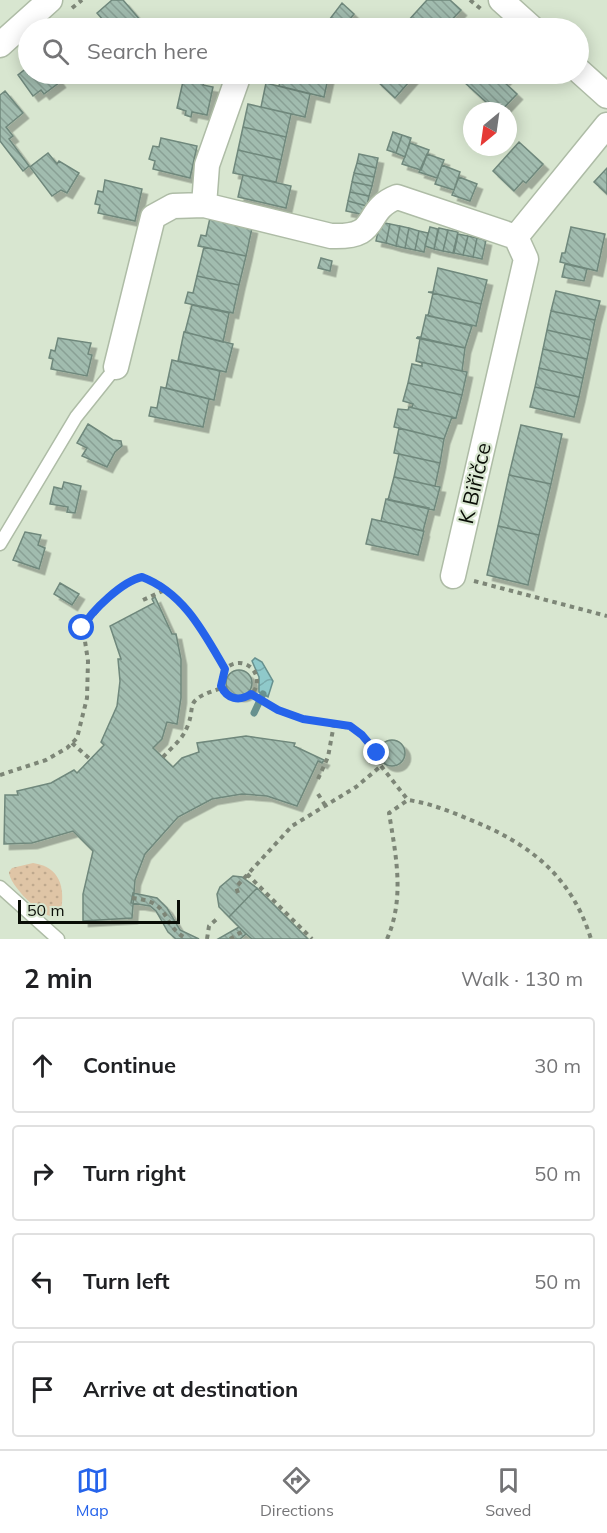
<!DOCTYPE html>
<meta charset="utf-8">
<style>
:root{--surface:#fff;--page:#f2f2f2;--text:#202124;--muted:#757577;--line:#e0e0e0;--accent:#2563eb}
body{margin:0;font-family:Mulish,sans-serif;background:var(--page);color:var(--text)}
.compass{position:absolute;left:463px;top:102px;width:54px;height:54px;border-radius:50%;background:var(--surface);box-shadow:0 3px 15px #0003;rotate:209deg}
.scale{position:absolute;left:18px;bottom:15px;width:162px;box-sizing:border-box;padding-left:6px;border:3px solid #090d06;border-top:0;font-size:16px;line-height:21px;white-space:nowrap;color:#090d06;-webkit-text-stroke:4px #d8e6d0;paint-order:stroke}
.stop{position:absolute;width:18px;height:18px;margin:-14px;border:4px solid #2563eb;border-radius:50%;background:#fff}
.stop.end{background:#2563eb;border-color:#fff;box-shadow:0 2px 6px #0008}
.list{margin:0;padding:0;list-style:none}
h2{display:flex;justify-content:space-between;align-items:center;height:78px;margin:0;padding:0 24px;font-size:26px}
h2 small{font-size:20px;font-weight:400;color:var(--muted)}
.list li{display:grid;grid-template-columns:39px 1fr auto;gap:18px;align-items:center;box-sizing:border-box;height:96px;margin:0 12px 12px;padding:0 12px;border:2px solid var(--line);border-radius:6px}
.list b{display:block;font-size:22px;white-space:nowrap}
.list em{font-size:20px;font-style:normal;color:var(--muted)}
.icon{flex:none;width:33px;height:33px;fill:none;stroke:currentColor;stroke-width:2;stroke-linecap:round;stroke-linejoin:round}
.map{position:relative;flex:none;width:607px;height:939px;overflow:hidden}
.search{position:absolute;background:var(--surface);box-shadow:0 3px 15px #0003;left:18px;right:18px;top:18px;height:66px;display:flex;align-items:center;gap:15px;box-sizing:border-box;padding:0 21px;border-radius:33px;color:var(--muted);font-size:22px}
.sheet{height:510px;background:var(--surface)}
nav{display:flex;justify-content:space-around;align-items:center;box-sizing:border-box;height:84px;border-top:2px solid var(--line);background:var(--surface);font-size:16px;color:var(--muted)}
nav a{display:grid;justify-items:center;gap:3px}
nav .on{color:var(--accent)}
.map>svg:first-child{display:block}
.grass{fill:url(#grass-dots)}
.water{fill:url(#water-waves);stroke:#67918f;stroke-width:1.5}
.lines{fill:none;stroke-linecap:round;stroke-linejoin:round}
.stream{stroke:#67918f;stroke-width:7}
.building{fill:url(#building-back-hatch);stroke:#6f887c;stroke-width:1.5;filter:url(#shadow)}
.service-casing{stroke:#aebca6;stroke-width:15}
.minor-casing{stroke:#aebca6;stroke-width:27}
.path{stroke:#7d8677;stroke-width:4;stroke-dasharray:4.5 4.5;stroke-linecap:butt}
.service{stroke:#fff;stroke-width:12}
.minor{stroke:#fff;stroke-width:24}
.route{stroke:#2563eb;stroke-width:8}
.labels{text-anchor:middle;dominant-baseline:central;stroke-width:4.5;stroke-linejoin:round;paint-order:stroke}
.street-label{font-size:21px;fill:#090d06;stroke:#d8e6d0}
</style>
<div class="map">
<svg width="607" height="939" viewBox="0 0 607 939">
<defs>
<pattern id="grass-dots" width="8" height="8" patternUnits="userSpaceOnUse" patternTransform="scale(1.5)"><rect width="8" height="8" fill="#dfc5a6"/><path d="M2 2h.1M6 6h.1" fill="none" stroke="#bea88d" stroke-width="1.8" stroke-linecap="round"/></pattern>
<pattern id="water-waves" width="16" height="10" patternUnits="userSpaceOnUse" patternTransform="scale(1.5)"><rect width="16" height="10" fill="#8fc9ca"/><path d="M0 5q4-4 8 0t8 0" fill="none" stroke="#7aabac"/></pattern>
<pattern id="building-back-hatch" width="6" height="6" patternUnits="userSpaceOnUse" patternTransform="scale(1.5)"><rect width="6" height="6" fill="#a1bcaf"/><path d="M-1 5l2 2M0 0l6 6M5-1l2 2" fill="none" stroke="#89a095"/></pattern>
<filter id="shadow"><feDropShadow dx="5.5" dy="5.5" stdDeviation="0" flood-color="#0004"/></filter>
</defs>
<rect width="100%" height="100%" fill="#d8e6d0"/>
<path class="grass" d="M 33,863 C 60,867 65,887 61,911 L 55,917 C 42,918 9,885 9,872 L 12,868 Z"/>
<path class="water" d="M 255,658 L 262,662 L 273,681 L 268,697 L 259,692 L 259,677 L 252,661 Z"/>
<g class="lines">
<path class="stream" d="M 254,713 L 263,694"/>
</g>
<path class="building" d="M 112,0 L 123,0 L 141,21 L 132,28 L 110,28 L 97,13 Z
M 427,0 L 450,0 L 461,10 L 444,28 L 432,28 L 429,26 L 417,28 L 408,21 Z
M 342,3 L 354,14 L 350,19 L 352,21 L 345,28 L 323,28 Z
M 28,67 L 28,74 L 54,74 L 60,82 L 44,94 L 41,90 L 33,96 L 18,75 Z
M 282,74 L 329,74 L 324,97 L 279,86 Z
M 384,74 L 392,75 L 416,74 L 395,98 L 377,81 Z
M 471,74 L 510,74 L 503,81 L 517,94 L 501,111 L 496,111 L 464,82 Z
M 184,77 L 204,82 L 203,85 L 213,87 L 207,115 L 192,112 L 191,117 L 185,115 L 186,111 L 177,108 Z
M 266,83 L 310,94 L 305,117 L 261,107 Z
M 5,91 L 23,113 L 6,127 L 13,136 L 9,139 L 29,166 L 23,171 L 0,141 L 0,95 Z
M 248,104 L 291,114 L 286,137 L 243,127 Z
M 243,127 L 286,137 L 281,160 L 238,150 Z
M 393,132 L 402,135 L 396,153 L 387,150 Z
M 402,135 L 411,138 L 405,157 L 396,153 Z
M 161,138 L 197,146 L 190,178 L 153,169 L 155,161 L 149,159 L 153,146 L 159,147 Z
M 519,142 L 543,164 L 526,183 L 523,181 L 514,191 L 493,171 Z
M 410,143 L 429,150 L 421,170 L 402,164 Z
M 238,150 L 281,160 L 276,182 L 233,173 Z
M 48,153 L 57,164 L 59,161 L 79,173 L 67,193 L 61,190 L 52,196 L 30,167 Z
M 359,154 L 378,158 L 376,168 L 357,163 Z
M 427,154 L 444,160 L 437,178 L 419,172 Z
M 357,163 L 376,168 L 374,177 L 354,173 Z
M 442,165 L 460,172 L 454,190 L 435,184 Z
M 607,168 L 607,194 L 594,182 Z
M 354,173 L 374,177 L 372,186 L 352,182 Z
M 243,175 L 291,186 L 286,208 L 238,197 Z
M 459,177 L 477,184 L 470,201 L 452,195 Z
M 105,180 L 142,189 L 135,221 L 98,213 L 100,205 L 95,204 L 98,191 L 103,192 Z
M 352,182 L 372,186 L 369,196 L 350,192 Z
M 350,192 L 369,196 L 367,206 L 348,201 Z
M 348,201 L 367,206 L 365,215 L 346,211 Z
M 210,218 L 252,228 L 246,256 L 198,246 L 201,235 L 206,236 Z
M 380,222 L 390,224 L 386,243 L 376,241 Z
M 390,224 L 400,226 L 396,246 L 386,243 Z
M 400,226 L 409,228 L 405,248 L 396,246 Z
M 430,227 L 438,229 L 434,249 L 425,246 Z
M 571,227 L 605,234 L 597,271 L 560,262 L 562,253 L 565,253 Z
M 409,228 L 419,231 L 415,250 L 405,248 Z
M 439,228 L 448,230 L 443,251 L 434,249 Z
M 448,230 L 458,232 L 453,253 L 443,251 Z
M 419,231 L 428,233 L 424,252 L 415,250 Z
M 458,234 L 468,236 L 463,255 L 454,253 Z
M 468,236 L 477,238 L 473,257 L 463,255 Z
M 477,238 L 486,240 L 482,259 L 473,257 Z
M 204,247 L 246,256 L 239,285 L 197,276 Z
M 321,258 L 332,261 L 330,271 L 318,268 Z
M 565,264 L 587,269 L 584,281 L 562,277 Z
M 438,268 L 487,280 L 481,304 L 428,292 L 433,292 Z
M 197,276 L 239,285 L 233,313 L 185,303 L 188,292 L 193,293 Z
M 556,291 L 600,301 L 595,320 L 551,311 Z
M 433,293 L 481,304 L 476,326 L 428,316 Z
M 192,305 L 229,313 L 223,342 L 185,332 Z
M 551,311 L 595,320 L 591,340 L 547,330 Z
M 426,315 L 472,326 L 465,348 L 417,337 L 421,337 Z
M 547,330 L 591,340 L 587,359 L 543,349 Z
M 184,332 L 233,344 L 226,372 L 178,361 Z
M 58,338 L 91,343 L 88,354 L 92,355 L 87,376 L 51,369 L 53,359 L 49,358 L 51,350 L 55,351 Z
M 416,338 L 465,348 L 462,371 L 416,361 L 420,339 Z
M 543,349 L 587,359 L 583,378 L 539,368 Z
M 172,360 L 220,371 L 214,400 L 166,388 Z
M 416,361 L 467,372 L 462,395 L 408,383 L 412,364 L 422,366 L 422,363 Z
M 539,368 L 583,378 L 579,397 L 535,387 Z
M 408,383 L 462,395 L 456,418 L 409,407 L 412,407 L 413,404 L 403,401 Z
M 161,387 L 209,399 L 203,427 L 149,416 L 151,407 L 157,408 Z
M 535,387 L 579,397 L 574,417 L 530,407 Z
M 409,407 L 452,417 L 444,439 L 394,427 L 398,409 L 408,410 Z
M 88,424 L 113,440 L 121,441 L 122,446 L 115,452 L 107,467 L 82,456 L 87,448 L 77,443 Z
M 521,425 L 562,434 L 551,484 L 509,475 Z
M 399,428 L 444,439 L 440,463 L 394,453 Z
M 399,454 L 440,463 L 435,486 L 394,477 Z
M 509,475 L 551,484 L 539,535 L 498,526 Z
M 394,477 L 440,487 L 434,510 L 388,500 Z
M 64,482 L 81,486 L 75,513 L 67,512 L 68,507 L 50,504 L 54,487 L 62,489 Z
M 386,499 L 429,508 L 423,531 L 381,521 Z
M 372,519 L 424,531 L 418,555 L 366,544 Z
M 498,526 L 539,535 L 528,585 L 487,575 Z
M 25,532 L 41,535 L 38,545 L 45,548 L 39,569 L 13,560 Z
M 60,583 L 79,594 L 72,605 L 54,594 Z
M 155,597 L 172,634 L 176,634 L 181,659 L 181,698 L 177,724 L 167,722 L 162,739 L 153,748 L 173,767 L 182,758 L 199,752 L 197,743 L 246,736 L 295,743 L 294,746 L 324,760 L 322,763 L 318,761 L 297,806 L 267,796 L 242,794 L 212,799 L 178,817 L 145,854 L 135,880 L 132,918 L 83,921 L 83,894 L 93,851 L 73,831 L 32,843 L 4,844 L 5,795 L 18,795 L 17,791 L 51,783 L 74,770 L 77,773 L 104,745 L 101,742 L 117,706 L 120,681 L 118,659 L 121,659 L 110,626 L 154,603 L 152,599 Z
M226 683a13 13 0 1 1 26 0a13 13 0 1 1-26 0Z
M379 753a13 13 0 1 1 26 0a13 13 0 1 1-26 0Z
M 233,876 L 242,877 L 257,888 L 229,917 L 219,907 L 217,894 L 220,887 Z
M 257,888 L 308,939 L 252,939 L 243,931 L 229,917 Z
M 133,893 L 157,898 L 167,908 L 180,930 L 199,939 L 176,939 L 168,932 L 156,911 L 150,906 L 131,903 Z
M 239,927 L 246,934 L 240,939 L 218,939 Z"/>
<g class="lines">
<defs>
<path id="service" d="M 0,544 L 76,417 L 116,367
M 0,887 L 58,939"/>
<path id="minor" d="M 501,0 L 532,28
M 0,45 L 50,0
M 578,70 L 607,96
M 204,205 L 207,165 L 238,77
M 116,367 L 153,217 L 173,206 L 204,205 L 331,236 C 383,238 361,211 397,197 L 516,237
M 453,576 L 526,259 L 516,237 L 607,125"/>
</defs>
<use href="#service" class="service-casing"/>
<use href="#minor" class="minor-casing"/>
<path class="path" d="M 470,0 L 481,9
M 72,8 L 82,0
M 474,581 L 607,616
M 143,600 L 165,590
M221 681a18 18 0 1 1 36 0a18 18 0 1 1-36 0Z
M 72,743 L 90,759
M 163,757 C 169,750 178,743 183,735 C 201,705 177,702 222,688
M 381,766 L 408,800
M 0,775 L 46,760 L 67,748 L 77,738 L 87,698 L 88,661 L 83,628 L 108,598 L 137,578 C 172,573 210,644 225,669
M 318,779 L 328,757 L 334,724
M 318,794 L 325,805
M 247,874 L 312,939
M 238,893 L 236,887 L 292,826 L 356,787 L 381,766 C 368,719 339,729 302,719 C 285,714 265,705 251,694
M 132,898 C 174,902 159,924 187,939
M 207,939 L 209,926 L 218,918
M 230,939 L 243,931
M 387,939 C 405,898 396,856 389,813 L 408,800 C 428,803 447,810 466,818 C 527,842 571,874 591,939"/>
<use href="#service" class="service"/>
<use href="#minor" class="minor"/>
</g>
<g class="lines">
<path class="route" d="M 82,628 C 92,610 123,581 142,577 C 184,593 204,633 225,669 L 221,686 C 227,699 239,702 251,694 L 278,710 L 303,719 L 350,726 L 362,735 L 377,753"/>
</g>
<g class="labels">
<g class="street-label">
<text transform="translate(474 483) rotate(-77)">K Biřičce</text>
</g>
</g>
</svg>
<svg class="compass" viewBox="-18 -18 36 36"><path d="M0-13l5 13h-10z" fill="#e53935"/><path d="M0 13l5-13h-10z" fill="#757577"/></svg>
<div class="scale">50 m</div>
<div class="stop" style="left:82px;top:628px"></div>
<div class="stop end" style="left:377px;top:753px"></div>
<div class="search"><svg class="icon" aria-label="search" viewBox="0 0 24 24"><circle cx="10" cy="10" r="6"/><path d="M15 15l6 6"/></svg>Search here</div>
</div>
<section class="sheet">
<h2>2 min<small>Walk · 130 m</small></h2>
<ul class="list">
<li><svg class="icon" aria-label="ahead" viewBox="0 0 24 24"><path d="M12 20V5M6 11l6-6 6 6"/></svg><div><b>Continue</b></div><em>30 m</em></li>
<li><svg class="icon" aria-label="right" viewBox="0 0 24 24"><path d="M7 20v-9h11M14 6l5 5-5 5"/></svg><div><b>Turn right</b></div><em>50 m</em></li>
<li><svg class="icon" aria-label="left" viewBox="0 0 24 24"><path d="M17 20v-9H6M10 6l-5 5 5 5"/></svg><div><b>Turn left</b></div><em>50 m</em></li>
<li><svg class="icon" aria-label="arrive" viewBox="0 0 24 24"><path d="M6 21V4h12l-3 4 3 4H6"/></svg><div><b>Arrive at destination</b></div></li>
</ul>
</section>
<nav>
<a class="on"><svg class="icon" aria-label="map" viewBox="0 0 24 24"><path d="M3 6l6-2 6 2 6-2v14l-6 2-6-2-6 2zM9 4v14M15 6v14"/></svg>Map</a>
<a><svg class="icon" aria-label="directions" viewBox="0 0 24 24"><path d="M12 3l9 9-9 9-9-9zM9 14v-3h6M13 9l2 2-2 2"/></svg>Directions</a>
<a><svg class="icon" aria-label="saved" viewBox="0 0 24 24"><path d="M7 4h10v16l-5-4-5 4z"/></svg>Saved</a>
</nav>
